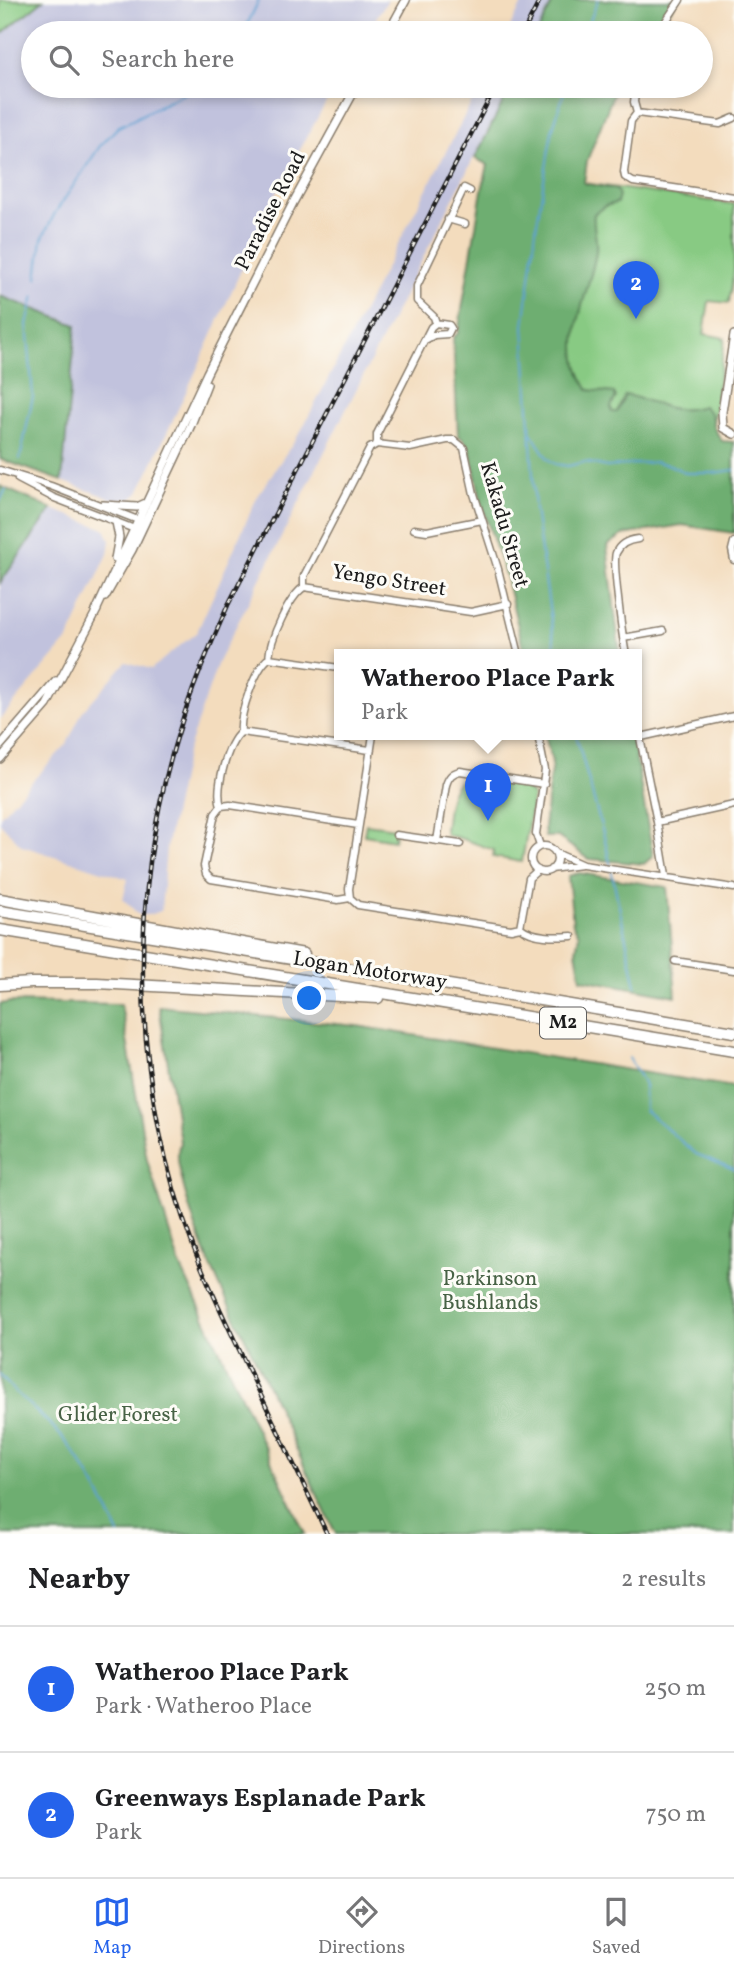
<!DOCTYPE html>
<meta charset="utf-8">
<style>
:root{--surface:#fff;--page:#f6f6f6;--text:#202124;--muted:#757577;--line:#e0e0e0;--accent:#2563eb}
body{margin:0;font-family:Vollkorn,serif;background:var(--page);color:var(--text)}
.you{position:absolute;left:310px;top:999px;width:24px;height:24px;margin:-18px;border:5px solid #fff;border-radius:50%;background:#1a73e8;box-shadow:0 0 0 10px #1a73e833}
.badge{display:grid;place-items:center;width:46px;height:46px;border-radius:50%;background:var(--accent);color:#fff;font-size:23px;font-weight:700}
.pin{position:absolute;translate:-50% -58px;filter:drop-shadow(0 2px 4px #0008)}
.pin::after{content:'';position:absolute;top:37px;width:24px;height:21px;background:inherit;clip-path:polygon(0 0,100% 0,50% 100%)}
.popup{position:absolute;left:334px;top:649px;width:308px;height:91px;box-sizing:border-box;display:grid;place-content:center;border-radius:0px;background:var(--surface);filter:drop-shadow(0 2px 5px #0005);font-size:23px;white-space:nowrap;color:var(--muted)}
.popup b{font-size:26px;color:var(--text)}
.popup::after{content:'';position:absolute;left:50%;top:100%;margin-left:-14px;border:14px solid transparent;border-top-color:var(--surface)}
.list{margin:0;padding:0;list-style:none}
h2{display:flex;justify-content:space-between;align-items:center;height:91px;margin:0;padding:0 28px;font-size:30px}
h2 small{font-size:23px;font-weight:400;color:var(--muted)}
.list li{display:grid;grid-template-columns:46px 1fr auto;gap:21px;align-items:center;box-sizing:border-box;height:126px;padding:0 28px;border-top:2px solid var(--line)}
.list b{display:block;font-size:26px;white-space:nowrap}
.list p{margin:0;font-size:23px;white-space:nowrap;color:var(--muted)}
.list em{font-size:23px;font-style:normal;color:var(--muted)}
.icon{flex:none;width:38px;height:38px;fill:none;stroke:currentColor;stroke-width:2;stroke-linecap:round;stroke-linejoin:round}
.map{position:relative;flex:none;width:734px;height:1534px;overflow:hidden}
.search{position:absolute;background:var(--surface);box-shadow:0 4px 10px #0003;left:21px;right:21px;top:21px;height:77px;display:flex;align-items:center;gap:18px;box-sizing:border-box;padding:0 24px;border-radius:38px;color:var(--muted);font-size:26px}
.sheet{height:343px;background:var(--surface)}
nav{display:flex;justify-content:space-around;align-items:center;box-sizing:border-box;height:98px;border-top:2px solid var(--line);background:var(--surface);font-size:19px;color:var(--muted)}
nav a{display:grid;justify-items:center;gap:4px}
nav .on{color:var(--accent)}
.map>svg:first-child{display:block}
.industrial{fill:#c1c2dd}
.green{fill:#88ca83;stroke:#527350;stroke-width:2}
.forest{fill:#6eae71;stroke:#456546;stroke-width:2}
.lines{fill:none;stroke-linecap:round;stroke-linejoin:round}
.stream{stroke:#5ca1d1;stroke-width:2}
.minor-casing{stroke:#887c6c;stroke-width:9}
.tertiary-casing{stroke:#887c6c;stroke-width:10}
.motorway-casing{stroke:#887c6c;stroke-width:13}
.minor{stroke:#fff;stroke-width:6}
.tertiary{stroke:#fff;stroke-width:7}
.motorway{stroke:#fff;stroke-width:10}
.rail-casing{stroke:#1c1c1c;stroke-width:4.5}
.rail{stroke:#fdfcf7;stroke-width:2;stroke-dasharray:5;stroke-linecap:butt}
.labels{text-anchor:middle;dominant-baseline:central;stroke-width:6;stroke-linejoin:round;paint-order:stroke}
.shield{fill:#fdfcf7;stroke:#605f5e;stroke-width:2}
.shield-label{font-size:19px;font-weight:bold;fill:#1c1c1c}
.street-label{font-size:21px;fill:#1c1c1c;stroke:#fdfcf7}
.park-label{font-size:21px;fill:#476245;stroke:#fdfcf7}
</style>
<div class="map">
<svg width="734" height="1534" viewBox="0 0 734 1534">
<rect width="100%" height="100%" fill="#fdfcf7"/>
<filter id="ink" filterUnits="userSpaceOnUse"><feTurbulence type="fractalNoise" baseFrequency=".0143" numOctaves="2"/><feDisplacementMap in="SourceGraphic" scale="14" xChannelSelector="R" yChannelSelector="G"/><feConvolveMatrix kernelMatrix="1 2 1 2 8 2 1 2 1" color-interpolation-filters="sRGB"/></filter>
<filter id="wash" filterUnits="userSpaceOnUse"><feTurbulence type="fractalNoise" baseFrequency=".00686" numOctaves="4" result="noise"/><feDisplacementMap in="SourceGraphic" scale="28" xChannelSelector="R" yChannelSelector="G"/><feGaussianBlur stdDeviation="1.57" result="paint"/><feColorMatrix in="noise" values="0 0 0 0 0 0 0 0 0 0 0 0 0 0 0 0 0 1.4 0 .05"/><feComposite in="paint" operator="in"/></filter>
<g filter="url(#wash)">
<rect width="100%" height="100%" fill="#f3dcbd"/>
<path class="industrial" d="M 0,0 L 388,0 L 366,33 L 33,33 L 33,86 L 335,86 L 272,201 L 196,371 L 139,492 L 130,500 L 112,499 L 62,481 L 76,325 L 0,296 Z
M 524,0 L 573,0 L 556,33 L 507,33 Z
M 480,86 L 528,86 L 493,120 L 218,662 L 186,755 L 166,849 L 161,911 L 149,915 L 139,915 L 123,899 L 128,879 L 22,846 L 0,823 L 0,816 L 67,744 L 82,712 L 126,662 L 151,669 L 197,632 L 258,495 L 301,431 Z
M 52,509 L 105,529 L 110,540 L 108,554 L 68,640 L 0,719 L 0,583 Z"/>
<path class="green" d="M 0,0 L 43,0 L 0,35 Z
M 583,183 L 734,204 L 734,271 L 729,303 L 709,301 L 704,334 L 725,338 L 710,444 L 573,414 L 559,375 Z
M 467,777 L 524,786 L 533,796 L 522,862 L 493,857 L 494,850 C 477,845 462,837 446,835 L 445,829 C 448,812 447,784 467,777 Z
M 366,824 L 396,828 L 394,840 L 364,835 Z"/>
<path class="forest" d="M 554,0 L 677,0 L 655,33 L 537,33 Z
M 511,86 L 619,86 L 613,95 L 587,161 L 584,183 L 617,190 L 619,196 L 617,203 L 605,206 L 594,214 C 592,227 598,238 596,252 C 589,298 557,346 589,390 L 614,393 L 616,397 L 611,407 L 612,412 L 617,412 L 625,395 C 658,401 669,416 703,406 L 711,414 L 714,428 L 722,441 L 734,442 L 734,533 L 682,525 L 623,535 L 607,546 L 620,655 L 525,655 L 506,578 L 482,505 L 471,454 L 465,441 L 458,435 L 453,338 L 458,333 L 482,190 L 488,165 L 475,158 Z
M 0,296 L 76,325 L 62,481 L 0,459 Z
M 0,486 L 52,509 L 0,583 Z
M 545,735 L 632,735 L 653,856 L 644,864 L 589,859 L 558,837 L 545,837 L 544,827 L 552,762 Z
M 579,873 L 667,887 L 676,996 L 581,979 L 576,951 L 579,934 L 573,925 L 568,876 Z
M 10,1002 L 121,1004 L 147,1160 L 179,1263 L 305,1534 L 0,1534 L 0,1004 Z
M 159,1006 L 357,1026 L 734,1087 L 734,1534 L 336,1534 C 309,1480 286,1424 260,1369 C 232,1310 200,1253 184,1188 C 180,1171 175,1158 180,1142 Z"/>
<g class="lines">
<path class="stream" d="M 239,33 L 248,23 L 259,0
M 585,33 L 598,0
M 37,278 L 42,239 L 55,213 L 100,146 L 118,127 L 187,92 L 193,86
M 531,433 L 548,459 L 555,464 L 568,466 L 585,462 L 607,467 L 655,462 L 670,465 L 686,473 L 713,473 L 734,470
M 20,459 L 33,396 L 27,324 L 34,296
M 0,501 L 6,489
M 556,655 L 535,509 L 524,326 L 536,229 L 552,131 L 566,86
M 576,735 L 605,840 L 636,986
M 629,1058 L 644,1084 L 645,1110 L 696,1154 L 734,1169
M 0,1375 C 16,1395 36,1410 54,1428 C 82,1457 102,1498 119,1534"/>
</g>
</g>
<g filter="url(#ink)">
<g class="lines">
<defs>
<path id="minor" d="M 662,33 L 664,24 L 680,0
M 701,45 L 703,43
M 636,86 L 634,102 L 637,113 L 631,121 L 624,172 L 625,177 L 633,182 L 734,197
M 637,113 L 720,124 L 734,118
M 448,219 L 465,224
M 436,323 L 434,317 L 417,301 L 417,286 L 464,188 L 470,191
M 377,444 L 377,434 L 431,327 L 436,323 L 449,325 L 451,328 L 448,334 L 434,335 L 427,339
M 0,470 L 51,486 L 143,522
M 18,479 L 52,497 L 137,530
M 414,529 L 427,531 L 482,520
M 734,542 L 732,550 L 734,560
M 304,587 L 304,576 L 370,448 L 377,444 L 410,448 L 447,440 L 454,440 L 464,448 L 474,494 L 498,569 L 519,655
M 623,638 L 663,631
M 626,655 C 623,640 612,562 616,553 C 620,543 629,540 638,539
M 269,658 C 270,639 289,597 304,587 L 471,612 L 508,604
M 637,723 L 657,822 L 666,876
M 241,732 C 239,715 255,668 269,658 L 339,668
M 373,735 L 349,889 L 350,898 L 358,905 L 511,929 L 520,927 L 529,878 L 538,870
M 538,735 L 545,770 L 536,834 L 540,846
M 641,737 L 734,716
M 221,806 C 215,788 227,744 241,732 L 370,750
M 657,822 L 734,805
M 396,835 L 460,844
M 437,841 L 446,785 C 449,776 452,773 460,771 L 544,784
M531 859a13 13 0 1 1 26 0a13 13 0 1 1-26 0Z
M 556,853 L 583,865 L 734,888
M 551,869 L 581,865
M 350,898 L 338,900 L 211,879 L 206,874 L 204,866 L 215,814 L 221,806 L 230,805 L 358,825
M 520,927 C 533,938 556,937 572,936
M 675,961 L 734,970"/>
<path id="tertiary" d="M 388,33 L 406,0
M 734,335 L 722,412 L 723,428 L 734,434
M 103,505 L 137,507 L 146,503
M 115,559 L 119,537 L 116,522
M 105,597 L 132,550 L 191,425 L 207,384
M 95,613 L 207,373 L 294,201 L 357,86
M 0,746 L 56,681
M 0,759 L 47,705 L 97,610"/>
<path id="motorway" d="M 0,899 L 304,954
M 0,911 L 734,1032
M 0,930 L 734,1051
M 0,985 L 31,983 L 97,983 L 378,998"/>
</defs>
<use href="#minor" class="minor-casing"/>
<use href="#tertiary" class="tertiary-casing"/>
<use href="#motorway" class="motorway-casing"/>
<use href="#minor" class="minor"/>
<use href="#tertiary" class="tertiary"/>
<use href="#motorway" class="motorway"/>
<defs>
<path id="rail" d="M 523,33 L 540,0
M 327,1534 C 300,1477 272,1419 245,1362 C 227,1324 208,1286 193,1246 C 129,1077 127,889 183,718 C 195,679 212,642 228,605 L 496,86"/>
</defs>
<use href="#rail" class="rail-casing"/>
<use href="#rail" class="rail"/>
</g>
</g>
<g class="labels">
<rect class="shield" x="540" y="1007.5" width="46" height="31" rx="5"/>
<g class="shield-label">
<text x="563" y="1023">M2</text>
</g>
<g class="street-label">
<text transform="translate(271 211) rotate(-63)">Paradise Road</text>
<text transform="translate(504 525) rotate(74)">Kakadu Street</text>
<text transform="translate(389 581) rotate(9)">Yengo Street</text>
<text transform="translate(370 971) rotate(9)">Logan Motorway</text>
</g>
<g class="park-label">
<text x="490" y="1279">Parkinson<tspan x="490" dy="24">Bushlands</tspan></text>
<text x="118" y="1415">Glider Forest</text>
</g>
</g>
</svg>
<div class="you"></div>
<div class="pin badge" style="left:488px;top:821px">1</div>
<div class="popup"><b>Watheroo Place Park</b>Park</div>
<div class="pin badge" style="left:636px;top:319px">2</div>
<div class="search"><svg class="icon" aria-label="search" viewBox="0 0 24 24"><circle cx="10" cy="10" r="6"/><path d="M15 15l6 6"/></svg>Search here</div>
</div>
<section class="sheet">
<h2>Nearby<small>2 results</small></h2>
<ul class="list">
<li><span class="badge">1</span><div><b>Watheroo Place Park</b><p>Park · Watheroo Place</p></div><em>250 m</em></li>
<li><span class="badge">2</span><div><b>Greenways Esplanade Park</b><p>Park</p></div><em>750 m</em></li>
</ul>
</section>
<nav>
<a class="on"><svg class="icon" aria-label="map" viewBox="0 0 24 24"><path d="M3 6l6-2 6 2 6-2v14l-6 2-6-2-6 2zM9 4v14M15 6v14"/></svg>Map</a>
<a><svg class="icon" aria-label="directions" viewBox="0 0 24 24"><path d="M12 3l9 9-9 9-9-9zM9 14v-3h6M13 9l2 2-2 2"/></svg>Directions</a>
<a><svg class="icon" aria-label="saved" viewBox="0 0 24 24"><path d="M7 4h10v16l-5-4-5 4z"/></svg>Saved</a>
</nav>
